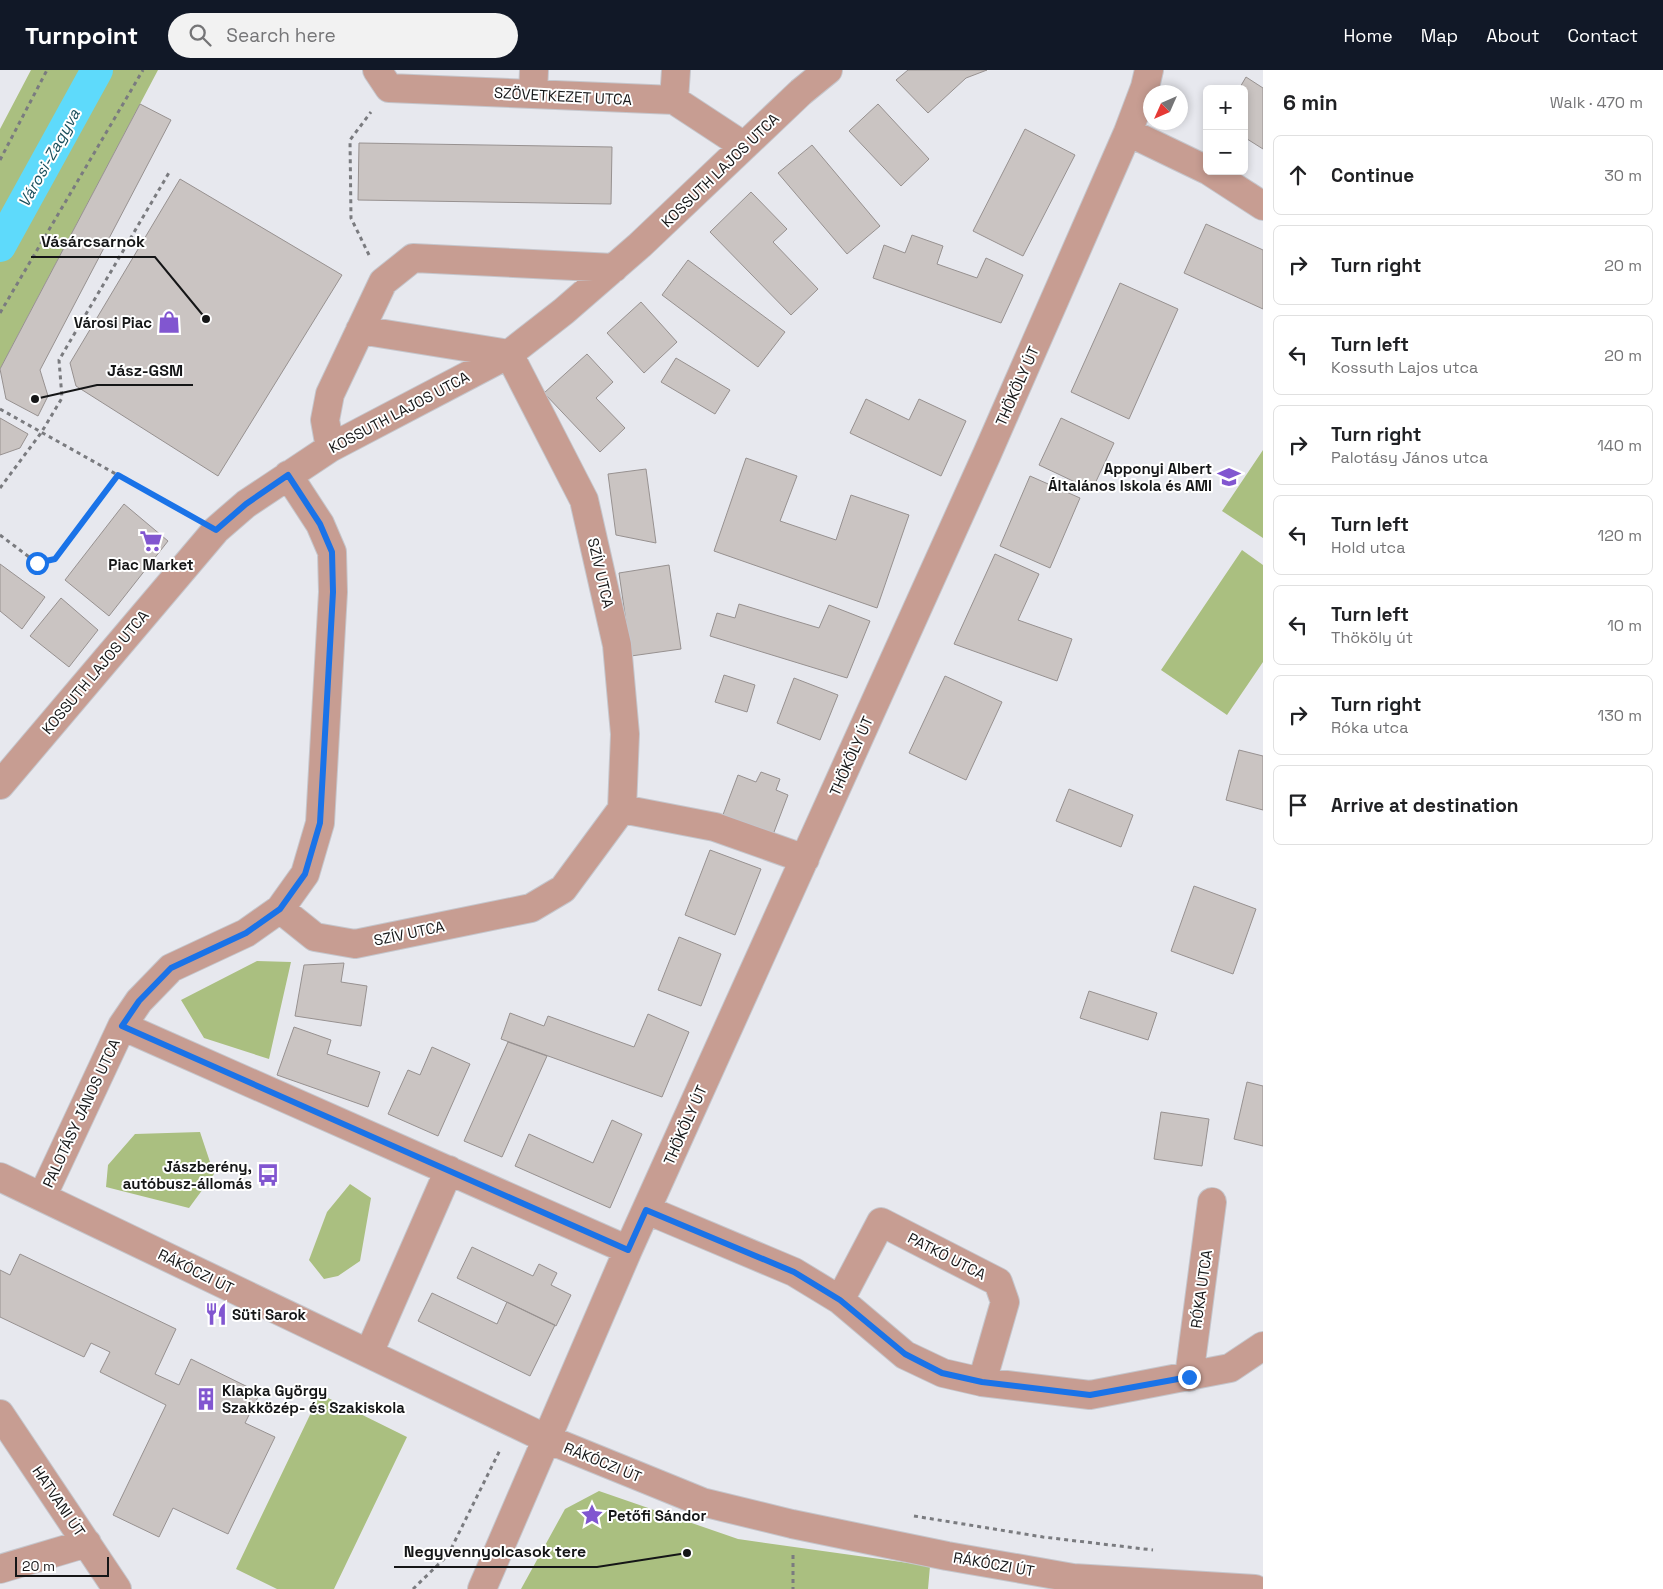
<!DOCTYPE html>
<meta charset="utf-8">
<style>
:root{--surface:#fff;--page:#f2f2f2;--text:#202124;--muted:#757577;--line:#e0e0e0;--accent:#111827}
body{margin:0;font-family:"Space Grotesk",sans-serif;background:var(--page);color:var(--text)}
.controls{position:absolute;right:15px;top:15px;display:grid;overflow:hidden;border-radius:8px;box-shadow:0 2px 8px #0003}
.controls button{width:45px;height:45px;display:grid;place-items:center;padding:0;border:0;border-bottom:1px solid var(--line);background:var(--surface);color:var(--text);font:25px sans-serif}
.compass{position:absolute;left:1143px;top:15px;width:45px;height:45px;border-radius:50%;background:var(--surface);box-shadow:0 2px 8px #0003;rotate:225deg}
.scale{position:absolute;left:15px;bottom:12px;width:94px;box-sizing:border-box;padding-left:5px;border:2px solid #151617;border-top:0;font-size:14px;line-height:18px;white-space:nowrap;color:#151617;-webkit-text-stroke:4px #fff;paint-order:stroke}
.stop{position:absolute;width:15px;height:15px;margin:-11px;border:4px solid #1a73e8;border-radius:50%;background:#fff}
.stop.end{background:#1a73e8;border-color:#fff;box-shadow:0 1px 5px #0008}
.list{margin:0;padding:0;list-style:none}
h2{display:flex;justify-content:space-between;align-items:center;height:65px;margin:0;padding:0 20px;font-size:21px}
h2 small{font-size:16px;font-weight:400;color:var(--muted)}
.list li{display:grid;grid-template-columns:32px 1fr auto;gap:15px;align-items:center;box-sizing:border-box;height:80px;margin:0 10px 10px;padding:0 10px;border:1px solid var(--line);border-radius:8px}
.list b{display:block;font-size:19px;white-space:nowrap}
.list p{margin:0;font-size:16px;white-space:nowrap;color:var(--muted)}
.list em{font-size:16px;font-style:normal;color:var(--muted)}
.icon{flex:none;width:28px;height:28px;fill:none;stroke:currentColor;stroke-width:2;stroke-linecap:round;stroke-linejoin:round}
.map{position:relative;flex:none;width:1263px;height:1519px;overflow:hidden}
header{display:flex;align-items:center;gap:30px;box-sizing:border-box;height:70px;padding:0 25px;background:var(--accent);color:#fff}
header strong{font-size:24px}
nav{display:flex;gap:28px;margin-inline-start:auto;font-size:18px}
.search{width:350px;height:45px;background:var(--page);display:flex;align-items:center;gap:12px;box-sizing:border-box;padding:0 18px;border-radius:28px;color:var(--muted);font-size:19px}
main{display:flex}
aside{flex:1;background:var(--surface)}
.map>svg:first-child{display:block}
.green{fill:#aabf80}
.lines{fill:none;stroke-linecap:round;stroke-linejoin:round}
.canal{stroke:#5edafb;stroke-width:32}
.building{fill:#cac4c2;stroke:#979190}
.minor-casing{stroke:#c5c6cc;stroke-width:30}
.path{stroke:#7a7b7f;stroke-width:3;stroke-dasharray:4 4;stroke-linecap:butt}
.minor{stroke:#c79d92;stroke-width:28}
.route{stroke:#1a73e8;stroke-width:6}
.labels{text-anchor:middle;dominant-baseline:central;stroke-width:4;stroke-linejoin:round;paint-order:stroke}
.street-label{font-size:15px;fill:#151617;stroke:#fff}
.poi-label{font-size:15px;font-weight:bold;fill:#151617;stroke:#fff;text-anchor:end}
.water-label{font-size:16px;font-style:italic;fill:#1a4f5c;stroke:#fff}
.leader{fill:none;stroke:#151617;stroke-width:2}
.callout-dot{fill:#151617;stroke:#fff;stroke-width:2}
.callout-label{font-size:16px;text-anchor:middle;font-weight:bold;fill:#151617;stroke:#fff;stroke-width:4;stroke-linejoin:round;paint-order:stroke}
</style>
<header>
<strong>Turnpoint</strong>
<div class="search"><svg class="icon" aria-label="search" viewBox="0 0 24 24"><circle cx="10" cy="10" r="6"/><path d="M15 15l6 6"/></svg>Search here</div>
<nav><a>Home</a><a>Map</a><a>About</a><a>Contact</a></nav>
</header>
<main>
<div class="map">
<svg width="1263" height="1519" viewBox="0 0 1263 1519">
<rect width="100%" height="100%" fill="#e7e8ee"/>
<path class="green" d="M 31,0 L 158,0 L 0,299 L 0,59 Z
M 1263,380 L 1263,468 L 1222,441 Z
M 1242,480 L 1263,495 L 1263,592 L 1227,645 L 1161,600 Z
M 257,891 L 291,892 L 269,989 L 204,968 L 181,930 Z
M 200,1062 L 214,1104 L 189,1138 L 106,1117 L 108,1095 L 135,1064 Z
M 350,1114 L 371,1128 L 360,1191 L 338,1206 L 324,1209 L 309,1190 L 327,1142 Z
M 320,1324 L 407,1367 L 334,1519 L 277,1519 L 236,1499 Z
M 599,1421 L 738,1469 L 930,1496 L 928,1519 L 521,1519 L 565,1439 Z"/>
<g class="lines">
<path class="canal" d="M 0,176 L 97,0"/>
</g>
<path class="building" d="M 908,0 L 987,0 L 966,8 L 928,43 L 896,10 Z
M 1246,7 L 1263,18 L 1263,79 L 1244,67 L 1244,19 L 1239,19 Z
M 140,34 L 171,50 L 40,300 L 48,326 L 38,346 L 6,329 L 0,299 Z
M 878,34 L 929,89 L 901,116 L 849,61 Z
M 1025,59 L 1075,85 L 1023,186 L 973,161 Z
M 359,73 L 612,77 L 611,134 L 358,130 Z
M 812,75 L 880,156 L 847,184 L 778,103 Z
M 180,109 L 342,205 L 218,406 L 76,316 L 70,293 Z
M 751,122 L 787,159 L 773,172 L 818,219 L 791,245 L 710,162 Z
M 1206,154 L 1263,180 L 1263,239 L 1184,203 Z
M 912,165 L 943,176 L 937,194 L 977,208 L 986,188 L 1023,205 L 1001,253 L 873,208 L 884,175 L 905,183 Z
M 688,190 L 785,262 L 758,297 L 662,225 Z
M 1120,213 L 1178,239 L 1129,349 L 1071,322 Z
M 641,232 L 677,272 L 644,303 L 607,263 Z
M 587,284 L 613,312 L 596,328 L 625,358 L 600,382 L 544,323 Z
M 676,288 L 730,320 L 715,344 L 661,312 Z
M 866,329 L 909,350 L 919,329 L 966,351 L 941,406 L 850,363 Z
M 0,348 L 28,364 L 20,378 L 0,385 Z
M 1061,348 L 1114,373 L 1092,420 L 1039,395 Z
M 746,388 L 797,406 L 780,451 L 836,470 L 851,425 L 909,445 L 877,538 L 714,481 Z
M 646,399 L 656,473 L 616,465 L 608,404 Z
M 1030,406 L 1080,428 L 1050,498 L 1000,476 Z
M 124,434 L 168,471 L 109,546 L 65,510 Z
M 995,484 L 1039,504 L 1018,550 L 1072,569 L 1057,611 L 954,574 Z
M 0,494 L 45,527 L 22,559 L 0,541 Z
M 669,495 L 681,579 L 631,586 L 619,503 Z
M 61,528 L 98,560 L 69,597 L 30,566 Z
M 739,534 L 819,558 L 829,535 L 870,551 L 847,608 L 710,566 L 717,543 L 735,548 Z
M 724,605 L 755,615 L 747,642 L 715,632 Z
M 945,606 L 1002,632 L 966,710 L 909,683 Z
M 794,608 L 838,625 L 820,670 L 777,653 Z
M 1239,680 L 1263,686 L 1263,740 L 1226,730 Z
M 761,702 L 780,709 L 776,720 L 788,725 L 771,770 L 721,750 L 738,705 L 756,712 Z
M 1069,719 L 1133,745 L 1121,777 L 1056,751 Z
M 710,780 L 761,799 L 735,865 L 685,845 Z
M 1194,816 L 1256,839 L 1233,904 L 1171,881 Z
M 679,867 L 721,884 L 701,936 L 658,920 Z
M 344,893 L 341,912 L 367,916 L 361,956 L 295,946 L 304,895 Z
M 1089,921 L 1157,943 L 1148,970 L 1080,948 Z
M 510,943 L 544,956 L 548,946 L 634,977 L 648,944 L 689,962 L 662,1027 L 501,969 Z
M 294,957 L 331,970 L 327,984 L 380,1002 L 368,1037 L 277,1005 Z
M 508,972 L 547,986 L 502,1087 L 464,1071 Z
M 432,977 L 470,994 L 438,1066 L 388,1044 L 408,1000 L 420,1005 Z
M 1247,1012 L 1263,1016 L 1263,1076 L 1234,1069 Z
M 1161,1042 L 1209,1049 L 1202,1096 L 1154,1089 Z
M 612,1050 L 642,1064 L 610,1138 L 515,1096 L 529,1064 L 593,1093 Z
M 472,1177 L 533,1206 L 539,1194 L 557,1203 L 551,1215 L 571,1225 L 556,1256 L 457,1208 Z
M 20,1184 L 176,1259 L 155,1304 L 179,1315 L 191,1289 L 260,1323 L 245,1353 L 275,1367 L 228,1464 L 173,1438 L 159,1467 L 113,1445 L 166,1335 L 100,1302 L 110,1282 L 91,1273 L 84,1287 L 0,1247 L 0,1200 L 10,1205 Z
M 432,1223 L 497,1254 L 507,1232 L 555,1255 L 530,1306 L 418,1251 Z"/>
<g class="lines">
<defs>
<path id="minor" d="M 377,0 L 389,18 L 674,30 L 744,76
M 533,24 L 534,0
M 674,30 L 676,0
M 1128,62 L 1207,100
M 1209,101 L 1263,136
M 330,378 L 325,350 L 330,324 L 383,212 L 413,188 L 614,198
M 0,715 L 216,460 L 246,434 L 330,378 L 509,284 L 564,241 L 640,175 L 801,22 L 828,0
M 622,739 L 715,757 L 805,789
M 280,839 L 315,867 L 355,874 L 531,838 L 563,819 L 622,739 L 625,664 L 617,575 L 584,430 L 509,284 L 360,260
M 122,956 L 628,1180
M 0,1107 L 547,1369 L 702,1432 L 792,1454 L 947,1486 L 1073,1508 L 1255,1519
M 42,1127 L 122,956 L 139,931 L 171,898 L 246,863 L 280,839 L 305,804 L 320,753 L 333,522 L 332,482 L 320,454 L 288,405
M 647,1140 L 794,1202 L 840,1230 L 905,1285 L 943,1303 L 982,1312 L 1090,1325 L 1230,1298 L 1263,1276
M 840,1230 L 881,1152 L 998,1212 L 1005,1232 L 982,1312
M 369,1283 L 449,1100
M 1189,1307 L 1212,1132
M 0,1344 L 117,1519
M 0,1499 L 87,1473
M 482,1519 L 628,1180 L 987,384 L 1128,62 L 1145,17 L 1149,0"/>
</defs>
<use href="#minor" class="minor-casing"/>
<path class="path" d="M 0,90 L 47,0
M 369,185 L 351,148 L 350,70 L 371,42
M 0,243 L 143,0
M 0,339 L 189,445
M 0,418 L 41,363 L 62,328 L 59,290 L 170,101
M 0,465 L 37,493 L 55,489 L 118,405
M 914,1446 L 1043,1467 L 1153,1480
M 793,1485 L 793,1519
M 413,1519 L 448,1485 L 500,1380"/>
<use href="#minor" class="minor"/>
</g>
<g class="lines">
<path class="route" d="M 37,493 L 55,489 L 118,405 L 216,460 L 246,434 L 288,405 L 320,454 L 332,482 L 333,522 L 320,753 L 305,804 L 280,839 L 246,863 L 171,898 L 139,931 L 122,956 L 628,1180 L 646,1140 L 794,1202 L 840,1230 L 905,1284 L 942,1303 L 982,1312 L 1090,1325 L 1189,1307"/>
</g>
<defs>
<symbol id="shop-bare" viewBox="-9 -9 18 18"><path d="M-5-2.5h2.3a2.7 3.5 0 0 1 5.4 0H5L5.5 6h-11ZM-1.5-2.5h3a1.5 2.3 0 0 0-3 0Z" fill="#8156d0" stroke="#fff" stroke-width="2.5" paint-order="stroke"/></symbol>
<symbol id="school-bare" viewBox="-9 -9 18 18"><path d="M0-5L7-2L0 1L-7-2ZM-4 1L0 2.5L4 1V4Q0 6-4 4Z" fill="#8156d0" stroke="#fff" stroke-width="2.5" paint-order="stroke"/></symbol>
<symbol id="supermarket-bare" viewBox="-9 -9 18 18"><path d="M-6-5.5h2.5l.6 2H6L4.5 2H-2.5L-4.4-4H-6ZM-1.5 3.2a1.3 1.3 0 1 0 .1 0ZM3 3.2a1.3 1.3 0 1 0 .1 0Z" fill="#8156d0" stroke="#fff" stroke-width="2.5" paint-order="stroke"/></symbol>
<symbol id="bus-bare" viewBox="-9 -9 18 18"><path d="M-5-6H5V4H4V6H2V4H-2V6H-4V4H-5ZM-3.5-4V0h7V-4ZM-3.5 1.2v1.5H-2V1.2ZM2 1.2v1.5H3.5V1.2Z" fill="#8156d0" stroke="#fff" stroke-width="2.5" paint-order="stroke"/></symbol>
<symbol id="restaurant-bare" viewBox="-9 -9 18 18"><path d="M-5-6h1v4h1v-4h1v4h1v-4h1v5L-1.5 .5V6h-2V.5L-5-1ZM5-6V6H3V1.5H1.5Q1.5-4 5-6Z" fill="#8156d0" stroke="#fff" stroke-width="2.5" paint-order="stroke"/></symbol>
<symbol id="building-bare" viewBox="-9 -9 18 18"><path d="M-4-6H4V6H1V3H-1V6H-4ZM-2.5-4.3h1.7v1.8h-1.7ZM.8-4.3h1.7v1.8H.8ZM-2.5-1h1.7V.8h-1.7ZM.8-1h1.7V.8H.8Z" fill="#8156d0" stroke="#fff" stroke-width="2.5" paint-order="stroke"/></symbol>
<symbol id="sight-bare" viewBox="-9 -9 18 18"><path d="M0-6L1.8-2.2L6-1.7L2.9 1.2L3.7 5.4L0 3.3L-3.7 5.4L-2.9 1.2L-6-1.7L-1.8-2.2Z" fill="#8156d0" stroke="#fff" stroke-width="2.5" paint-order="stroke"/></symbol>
</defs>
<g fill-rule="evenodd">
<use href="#shop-bare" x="153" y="236" width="32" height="32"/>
<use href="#school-bare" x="1213" y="391" width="32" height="32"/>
<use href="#supermarket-bare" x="135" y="455" width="32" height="32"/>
<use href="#bus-bare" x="252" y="1089" width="32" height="32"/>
<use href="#restaurant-bare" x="200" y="1228" width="32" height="32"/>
<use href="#building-bare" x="190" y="1313" width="32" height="32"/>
<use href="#sight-bare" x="576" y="1429" width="32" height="32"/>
</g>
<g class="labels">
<g class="street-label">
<text transform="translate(563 26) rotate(3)">SZÖVETKEZET UTCA</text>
<text transform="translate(720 100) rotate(-44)">KOSSUTH LAJOS UTCA</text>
<text transform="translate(1017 316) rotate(-66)">THÖKÖLY ÚT</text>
<text transform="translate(399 342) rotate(-28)">KOSSUTH LAJOS UTCA</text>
<text transform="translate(601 503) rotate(77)">SZÍV UTCA</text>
<text transform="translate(95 602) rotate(-50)">KOSSUTH LAJOS UTCA</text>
<text transform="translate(851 686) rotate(-66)">THÖKÖLY ÚT</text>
<text transform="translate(409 863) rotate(-12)">SZÍV UTCA</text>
<text transform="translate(81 1043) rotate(-65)">PALOTÁSY JÁNOS UTCA</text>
<text transform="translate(685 1055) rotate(-66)">THÖKÖLY ÚT</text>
<text transform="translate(947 1186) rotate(27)">PATKÓ UTCA</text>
<text transform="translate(196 1201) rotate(26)">RÁKÓCZI ÚT</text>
<text transform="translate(1201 1219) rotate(-82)">RÓKA UTCA</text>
<text transform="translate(603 1392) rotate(22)">RÁKÓCZI ÚT</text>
<text transform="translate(59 1431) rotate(56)">HATVANI ÚT</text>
<text transform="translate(994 1494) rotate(10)">RÁKÓCZI ÚT</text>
</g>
<g class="poi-label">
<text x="152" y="252">Városi Piac</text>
<text x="1212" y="398">Apponyi Albert<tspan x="1212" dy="17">Általános Iskola és AMI</tspan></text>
<text x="151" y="494" text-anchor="middle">Piac Market</text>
<text x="252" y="1096">Jászberény,<tspan x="252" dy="17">autóbusz-állomás</tspan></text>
<text x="232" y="1244" text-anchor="start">Süti Sarok</text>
<text x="222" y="1320" text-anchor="start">Klapka György<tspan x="222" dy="17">Szakközép- és Szakiskola</tspan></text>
<text x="608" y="1445" text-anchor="start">Petőfi Sándor</text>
</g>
<g class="water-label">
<text transform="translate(49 88) rotate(-61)">Városi-Zagyva</text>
</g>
</g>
<path class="leader" d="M206 249L155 187H31M35 329L97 315H193M687 1483L597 1497H394"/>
<g class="callout-dot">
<circle cx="206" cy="249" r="5"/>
<circle cx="35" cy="329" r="5"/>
<circle cx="687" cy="1483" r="5"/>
</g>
<g class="callout-label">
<text x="93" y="177">Vásárcsarnok</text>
<text x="145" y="306">Jász-GSM</text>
<text x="495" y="1487">Negyvennyolcasok tere</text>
</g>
</svg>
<div class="controls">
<button>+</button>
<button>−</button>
</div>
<svg class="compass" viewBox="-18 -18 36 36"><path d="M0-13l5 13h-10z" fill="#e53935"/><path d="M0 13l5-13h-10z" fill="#757577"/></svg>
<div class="scale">20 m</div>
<div class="stop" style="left:37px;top:493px"></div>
<div class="stop end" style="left:1189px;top:1307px"></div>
</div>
<aside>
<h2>6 min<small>Walk · 470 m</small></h2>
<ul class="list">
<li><svg class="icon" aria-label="ahead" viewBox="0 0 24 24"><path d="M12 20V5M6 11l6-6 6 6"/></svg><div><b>Continue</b></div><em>30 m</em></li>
<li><svg class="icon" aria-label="right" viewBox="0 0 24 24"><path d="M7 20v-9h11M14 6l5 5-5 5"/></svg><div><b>Turn right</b></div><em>20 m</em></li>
<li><svg class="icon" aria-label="left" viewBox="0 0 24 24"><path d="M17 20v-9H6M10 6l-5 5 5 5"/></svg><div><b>Turn left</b><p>Kossuth Lajos utca</p></div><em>20 m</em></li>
<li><svg class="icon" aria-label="right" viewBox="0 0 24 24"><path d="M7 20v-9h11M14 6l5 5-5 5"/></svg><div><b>Turn right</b><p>Palotásy János utca</p></div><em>140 m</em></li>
<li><svg class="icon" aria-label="left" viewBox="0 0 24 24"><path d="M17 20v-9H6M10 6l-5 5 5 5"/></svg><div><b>Turn left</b><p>Hold utca</p></div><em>120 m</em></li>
<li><svg class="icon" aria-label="left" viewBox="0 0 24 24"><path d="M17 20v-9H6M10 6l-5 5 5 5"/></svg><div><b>Turn left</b><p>Thököly út</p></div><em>10 m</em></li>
<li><svg class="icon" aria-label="right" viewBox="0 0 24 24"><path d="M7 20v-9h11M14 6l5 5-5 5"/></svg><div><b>Turn right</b><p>Róka utca</p></div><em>130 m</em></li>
<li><svg class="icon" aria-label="arrive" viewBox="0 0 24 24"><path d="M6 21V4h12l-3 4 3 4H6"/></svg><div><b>Arrive at destination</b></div></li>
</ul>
</aside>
</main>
